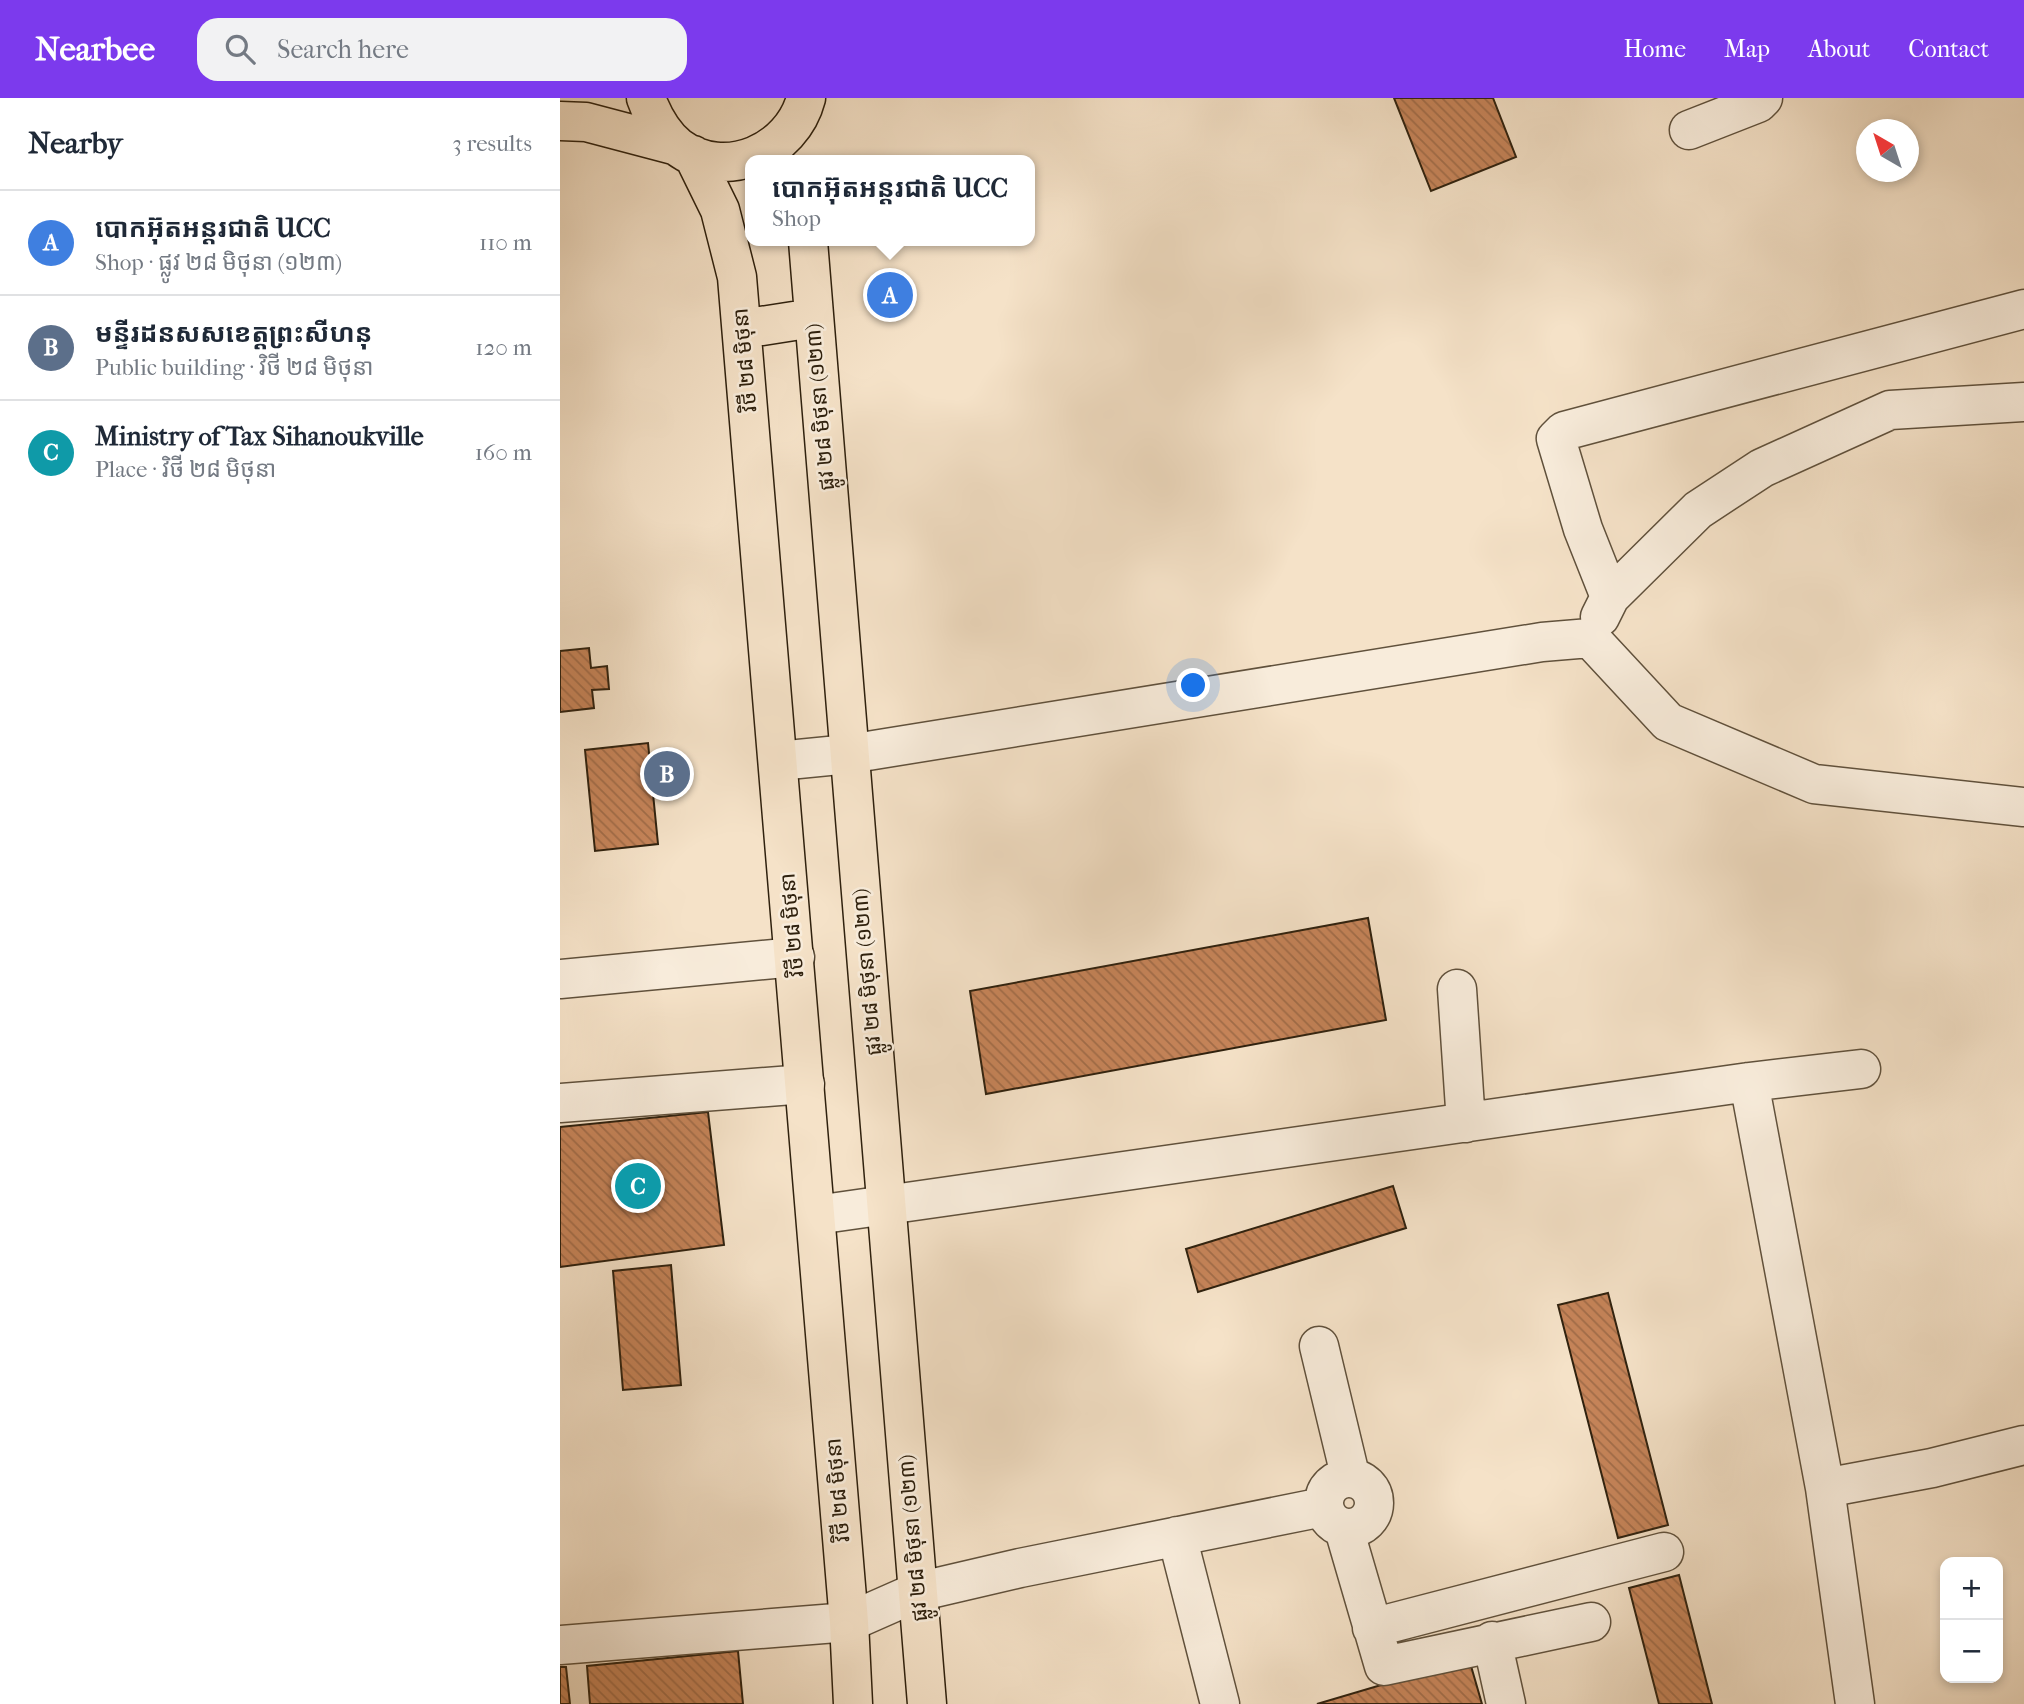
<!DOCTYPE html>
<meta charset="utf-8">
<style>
:root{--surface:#fff;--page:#f2f2f3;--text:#1f2937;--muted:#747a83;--line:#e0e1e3;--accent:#7c3aed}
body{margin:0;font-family:"IM FELL French Canon","Noto Sans Khmer",serif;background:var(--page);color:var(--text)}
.controls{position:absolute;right:21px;bottom:21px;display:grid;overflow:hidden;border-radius:14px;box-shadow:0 4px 10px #0003}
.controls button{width:63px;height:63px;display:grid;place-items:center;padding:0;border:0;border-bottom:2px solid var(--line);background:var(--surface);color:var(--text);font:35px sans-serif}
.compass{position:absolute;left:1296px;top:21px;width:63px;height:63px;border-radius:50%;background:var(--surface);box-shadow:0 4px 10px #0003;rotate:321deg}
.you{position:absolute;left:634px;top:588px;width:24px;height:24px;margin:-18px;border:5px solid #fff;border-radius:50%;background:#1a73e8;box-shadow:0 0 0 10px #1a73e833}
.badge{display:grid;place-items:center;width:46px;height:46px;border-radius:50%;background:var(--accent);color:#fff;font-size:23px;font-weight:700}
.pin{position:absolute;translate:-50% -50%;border:4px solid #fff;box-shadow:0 2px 7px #0006}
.popup{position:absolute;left:185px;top:57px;width:290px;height:91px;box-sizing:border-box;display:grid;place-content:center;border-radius:14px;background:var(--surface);filter:drop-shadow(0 2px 5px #0005);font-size:23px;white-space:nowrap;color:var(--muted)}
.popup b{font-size:26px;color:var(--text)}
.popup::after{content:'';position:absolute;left:50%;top:100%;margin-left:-14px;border:14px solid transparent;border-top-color:var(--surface)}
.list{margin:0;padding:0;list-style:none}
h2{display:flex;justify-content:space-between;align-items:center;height:91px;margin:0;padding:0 28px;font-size:30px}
h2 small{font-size:23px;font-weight:400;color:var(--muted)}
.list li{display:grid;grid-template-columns:46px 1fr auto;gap:21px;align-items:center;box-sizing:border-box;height:105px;padding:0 28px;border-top:2px solid var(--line)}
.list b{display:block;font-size:26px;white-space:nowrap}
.list p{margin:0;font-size:23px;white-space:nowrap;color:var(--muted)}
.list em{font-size:23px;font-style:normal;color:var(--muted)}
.icon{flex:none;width:38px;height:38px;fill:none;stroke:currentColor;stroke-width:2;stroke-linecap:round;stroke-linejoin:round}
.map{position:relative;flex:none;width:1464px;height:1606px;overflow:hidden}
header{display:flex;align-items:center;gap:42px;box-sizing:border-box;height:98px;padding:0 35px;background:var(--accent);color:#fff}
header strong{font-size:33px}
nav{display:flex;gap:38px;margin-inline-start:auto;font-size:24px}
.search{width:490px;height:63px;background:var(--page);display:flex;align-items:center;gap:18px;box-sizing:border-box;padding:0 24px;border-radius:21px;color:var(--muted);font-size:26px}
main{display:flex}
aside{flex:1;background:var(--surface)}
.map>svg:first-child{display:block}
.building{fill:url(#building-back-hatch);stroke:#2f210e;stroke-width:2}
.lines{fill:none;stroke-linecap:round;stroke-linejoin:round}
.minor-casing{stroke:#60513c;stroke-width:41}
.major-casing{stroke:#2f210e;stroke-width:41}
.minor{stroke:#f8ecdb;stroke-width:38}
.major{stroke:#f5e2c8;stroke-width:38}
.labels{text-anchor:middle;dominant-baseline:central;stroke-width:5;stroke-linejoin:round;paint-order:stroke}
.street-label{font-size:21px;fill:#2f210e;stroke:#f8ecdb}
</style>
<header>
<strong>Nearbee</strong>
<div class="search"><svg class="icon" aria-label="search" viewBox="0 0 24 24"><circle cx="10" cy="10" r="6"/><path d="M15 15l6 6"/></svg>Search here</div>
<nav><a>Home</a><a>Map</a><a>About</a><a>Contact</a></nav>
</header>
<main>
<aside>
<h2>Nearby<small>3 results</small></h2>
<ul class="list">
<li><span class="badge" style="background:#3f7fe0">A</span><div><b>បោកអ៊ុតអន្តរជាតិ UCC</b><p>Shop · ផ្លូវ ២៨ មិថុនា (១២៣)</p></div><em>110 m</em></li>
<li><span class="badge" style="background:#5c6f8a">B</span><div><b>មន្ទីរដនសសខេត្តព្រះសីហនុ</b><p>Public building · វិថី ២៨ មិថុនា</p></div><em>120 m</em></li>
<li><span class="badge" style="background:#0f9aa8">C</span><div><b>Ministry of Tax Sihanoukville</b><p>Place · វិថី ២៨ មិថុនា</p></div><em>160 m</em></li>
</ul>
</aside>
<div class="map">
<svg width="1464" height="1606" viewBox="0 0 1464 1606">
<defs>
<pattern id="building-back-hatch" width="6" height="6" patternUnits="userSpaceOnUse" patternTransform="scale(1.75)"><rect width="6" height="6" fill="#c68459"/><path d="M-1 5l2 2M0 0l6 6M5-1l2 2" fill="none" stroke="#a16c48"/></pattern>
</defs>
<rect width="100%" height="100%" fill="#f5e2c8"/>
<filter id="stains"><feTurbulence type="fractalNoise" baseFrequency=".00286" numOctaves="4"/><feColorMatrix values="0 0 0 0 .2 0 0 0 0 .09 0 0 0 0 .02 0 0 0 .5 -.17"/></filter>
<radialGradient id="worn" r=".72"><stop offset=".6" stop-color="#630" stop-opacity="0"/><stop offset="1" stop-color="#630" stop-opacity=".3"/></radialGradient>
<path class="building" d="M 834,0 L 933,0 L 956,59 L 871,93 Z
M 29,550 L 31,570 L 47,568 L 49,591 L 32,592 L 34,610 L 0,614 L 0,553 Z
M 88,645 L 98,746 L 35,753 L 25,652 Z
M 808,820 L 826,922 L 426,996 L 410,893 Z
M 148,1014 L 164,1147 L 0,1169 L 0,1029 Z
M 833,1088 L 846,1130 L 638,1194 L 626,1151 Z
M 111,1167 L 121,1287 L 63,1292 L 53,1173 Z
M 1048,1195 L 1108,1427 L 1058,1440 L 998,1207 Z
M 1119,1477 L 1152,1606 L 1099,1606 L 1069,1490 Z
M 178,1553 L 183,1606 L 30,1606 L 27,1568 Z
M 909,1561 L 922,1606 L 757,1606 Z
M 0,1569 L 6,1569 L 10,1606 L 0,1606 Z"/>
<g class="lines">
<defs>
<path id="minor" d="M 1129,32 L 1198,5 L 1203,0
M 1050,499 L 1023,431 L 996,341 L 1004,333 L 1464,211
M 1040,519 L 1050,499 L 1138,412 L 1202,370 L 1330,312 L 1464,304
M 1030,540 L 1108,624 L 1254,686 L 1464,709
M 218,663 L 289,656 L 982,544 L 1030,540
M 0,881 L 235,859
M 897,891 L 906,1025
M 1189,984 L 1265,1390 L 1295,1606
M 0,1005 L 245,986
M 256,1117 L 1189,984 L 1301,971
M 759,1248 L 790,1377
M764 1405a25 25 0 1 1 50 0a25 25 0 1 1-50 0Z
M 1265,1390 L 1372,1370 L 1464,1347
M 784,1431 L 824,1568 L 1031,1524
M 617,1438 L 660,1606
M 812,1530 L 1104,1454
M 932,1543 L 946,1606
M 0,1547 L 289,1524 L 357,1494 L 460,1470 L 763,1409"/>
<path id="major" d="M 86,0 C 93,19 102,36 118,49 C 165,84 232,54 246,0
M 0,23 L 26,24 L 117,48
M 133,57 L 160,112 L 177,179 L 289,1524 L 293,1606
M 248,143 L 367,1606
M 182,231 L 253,220"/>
</defs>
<use href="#minor" class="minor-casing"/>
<use href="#major" class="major-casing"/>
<use href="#minor" class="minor"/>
<use href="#major" class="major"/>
</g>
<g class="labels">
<g class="street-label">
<text transform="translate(185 262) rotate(-95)">វិថី ២៨ មិថុនា</text>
<text transform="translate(260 309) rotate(-95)">ផ្លូវ ២៨ មិថុនា (១២៣)</text>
<text transform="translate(232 827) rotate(-95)">វិថី ២៨ មិថុនា</text>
<text transform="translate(307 874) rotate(-95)">ផ្លូវ ២៨ មិថុនា (១២៣)</text>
<text transform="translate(278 1392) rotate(-95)">វិថី ២៨ មិថុនា</text>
<text transform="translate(353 1440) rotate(-95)">ផ្លូវ ២៨ មិថុនា (១២៣)</text>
</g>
</g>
<rect width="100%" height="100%" filter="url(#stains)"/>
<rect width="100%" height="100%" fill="url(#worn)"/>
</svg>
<div class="controls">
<button>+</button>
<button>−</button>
</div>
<svg class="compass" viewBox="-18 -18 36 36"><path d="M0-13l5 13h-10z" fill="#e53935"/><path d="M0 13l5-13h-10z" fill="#747a83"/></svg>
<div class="you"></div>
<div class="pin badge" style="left:330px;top:197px;background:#3f7fe0">A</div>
<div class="popup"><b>បោកអ៊ុតអន្តរជាតិ UCC</b>Shop</div>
<div class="pin badge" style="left:107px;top:676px;background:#5c6f8a">B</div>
<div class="pin badge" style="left:78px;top:1088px;background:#0f9aa8">C</div>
</div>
</main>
